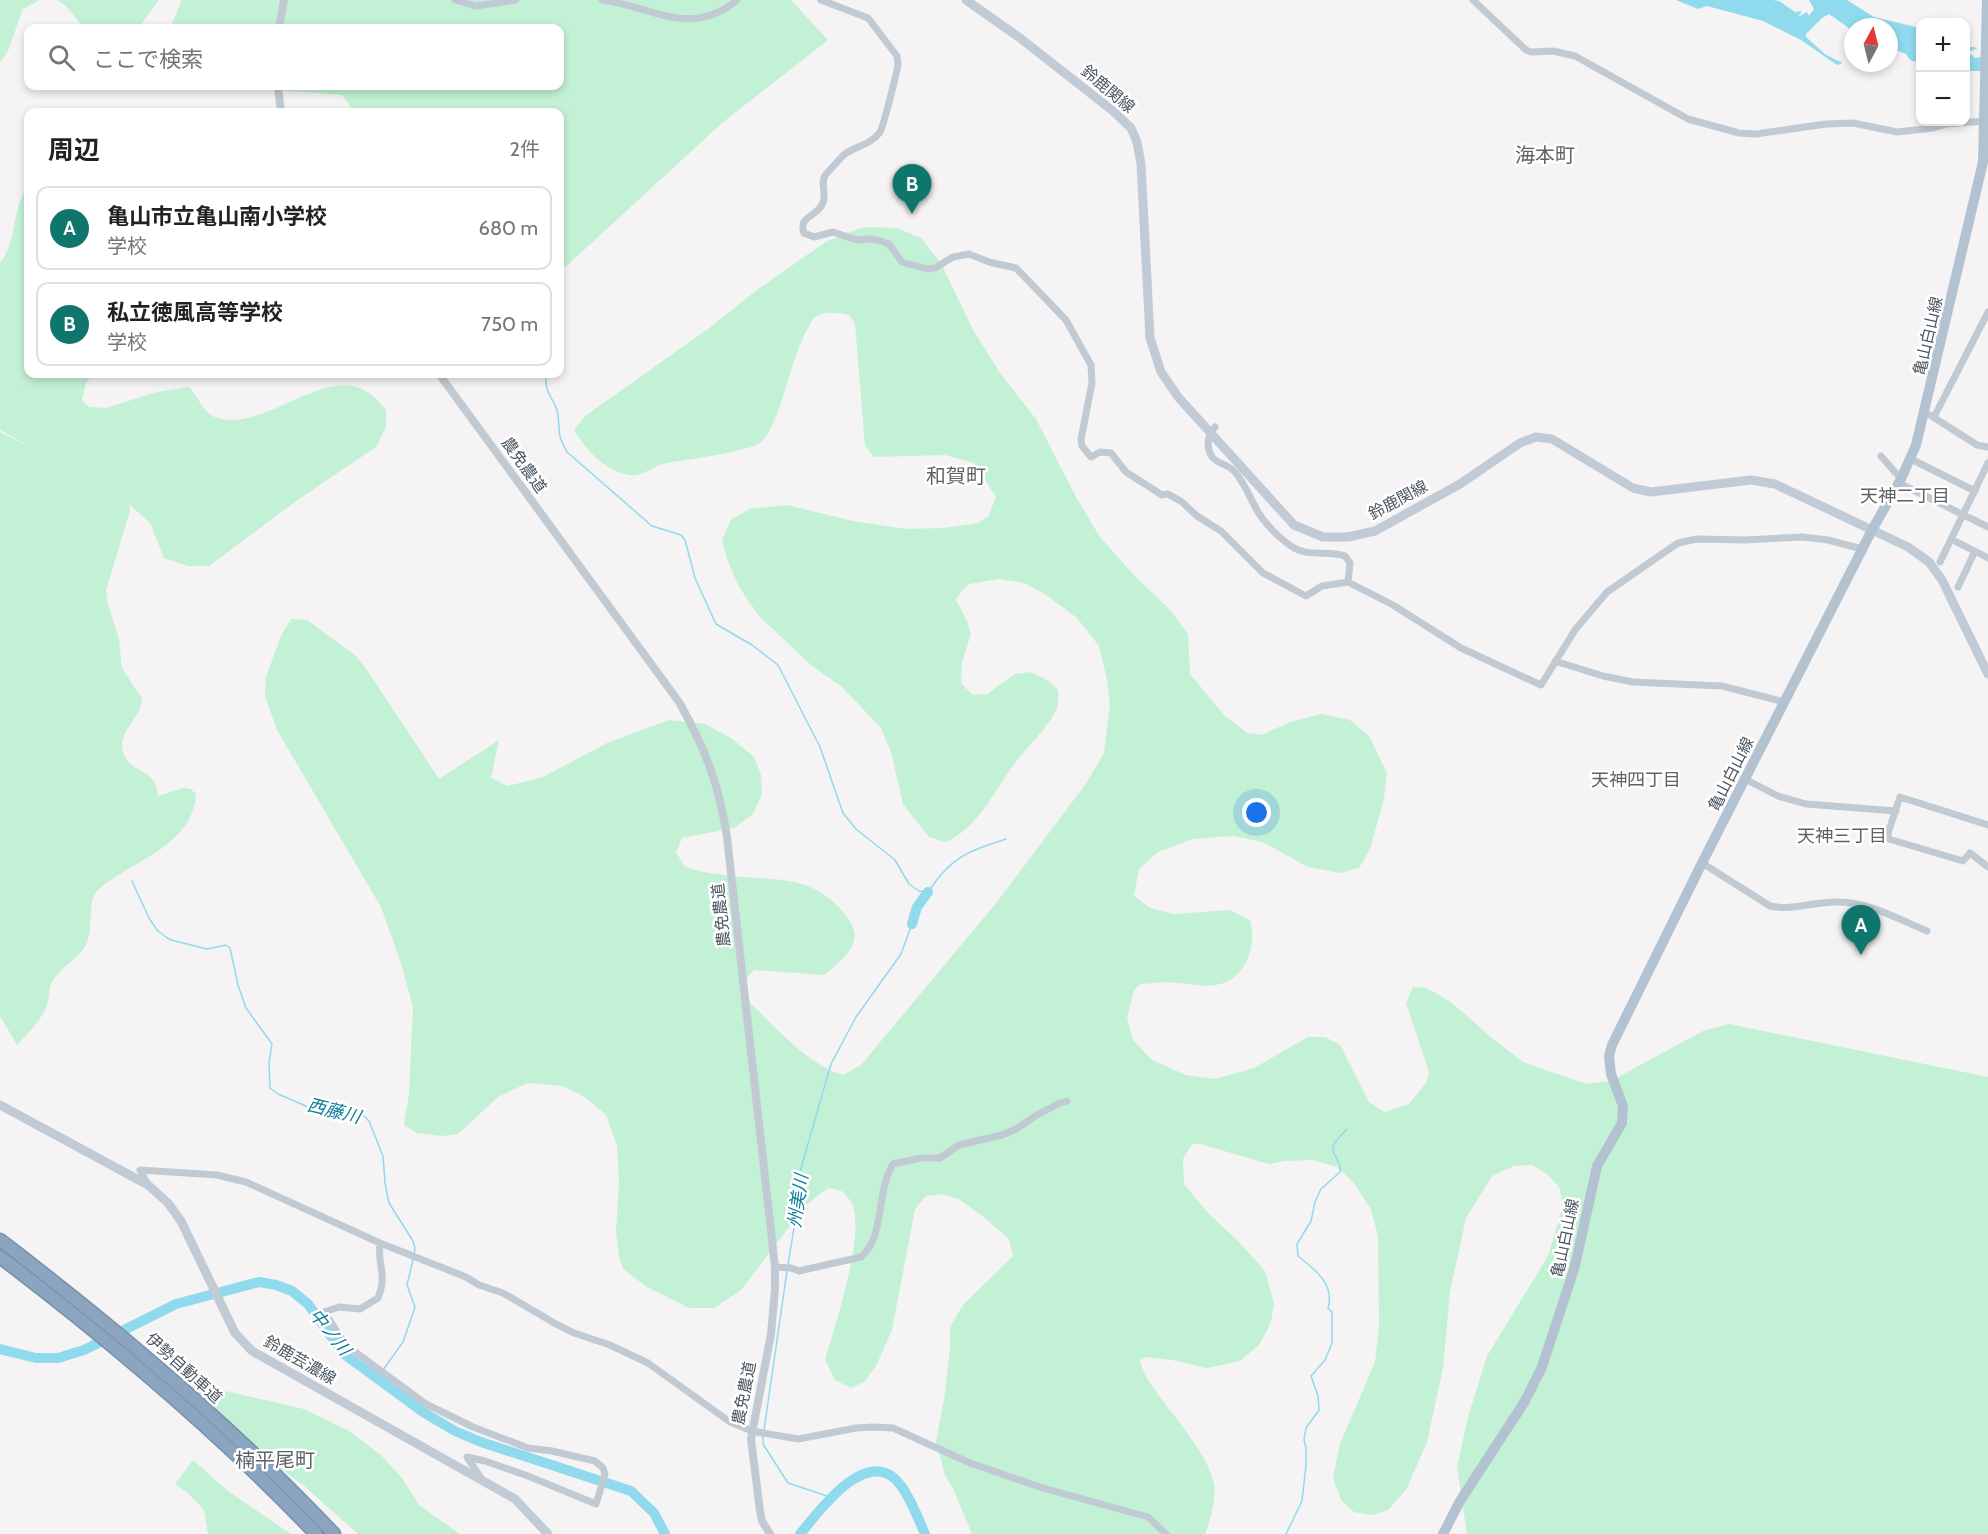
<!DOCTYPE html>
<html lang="ja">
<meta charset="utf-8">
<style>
:root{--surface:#fff;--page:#f6f6f6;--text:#222;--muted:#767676;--line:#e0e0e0;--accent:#0f766e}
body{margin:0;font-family:Cabin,"Noto Sans JP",sans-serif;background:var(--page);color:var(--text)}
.controls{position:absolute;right:18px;top:18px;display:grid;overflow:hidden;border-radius:12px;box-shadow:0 3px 9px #0003}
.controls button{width:54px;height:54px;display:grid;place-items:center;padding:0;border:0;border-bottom:2px solid var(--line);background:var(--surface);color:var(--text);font:30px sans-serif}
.compass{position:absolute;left:1844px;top:18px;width:54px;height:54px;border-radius:50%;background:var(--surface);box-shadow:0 3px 9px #0003;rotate:7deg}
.you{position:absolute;left:1257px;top:813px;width:21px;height:21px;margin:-15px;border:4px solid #fff;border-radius:50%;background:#1a73e8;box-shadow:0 0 0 9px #1a73e833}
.badge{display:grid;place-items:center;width:39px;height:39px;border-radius:50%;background:var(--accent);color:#fff;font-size:20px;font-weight:700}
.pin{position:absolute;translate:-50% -50px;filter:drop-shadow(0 2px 3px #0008)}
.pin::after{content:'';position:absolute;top:32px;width:21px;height:18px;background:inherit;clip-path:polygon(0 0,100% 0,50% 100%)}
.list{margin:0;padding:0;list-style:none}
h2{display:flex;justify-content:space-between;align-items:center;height:78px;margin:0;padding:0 24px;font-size:26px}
h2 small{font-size:20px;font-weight:400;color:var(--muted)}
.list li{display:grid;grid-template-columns:39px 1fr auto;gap:18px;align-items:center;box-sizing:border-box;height:84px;margin:0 12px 12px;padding:0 12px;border:2px solid var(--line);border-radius:12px}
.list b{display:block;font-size:22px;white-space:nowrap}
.list p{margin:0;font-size:20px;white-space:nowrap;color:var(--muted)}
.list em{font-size:20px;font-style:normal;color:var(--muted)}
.icon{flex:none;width:33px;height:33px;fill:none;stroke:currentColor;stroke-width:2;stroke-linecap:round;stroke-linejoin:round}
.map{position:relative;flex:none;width:1988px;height:1534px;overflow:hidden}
.search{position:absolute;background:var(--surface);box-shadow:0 3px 9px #0003;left:24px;top:24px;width:540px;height:66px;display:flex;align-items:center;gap:15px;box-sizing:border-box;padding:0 21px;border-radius:12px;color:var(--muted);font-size:22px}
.panel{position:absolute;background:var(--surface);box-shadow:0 3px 9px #0003;left:24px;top:108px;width:540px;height:270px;border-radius:12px}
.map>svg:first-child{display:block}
.green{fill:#c3f1d5}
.water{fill:#90daee}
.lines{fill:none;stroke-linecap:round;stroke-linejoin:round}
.stream{stroke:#90daee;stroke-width:1.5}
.river{stroke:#90daee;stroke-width:10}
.motorway-casing{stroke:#7690ad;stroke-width:15}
.minor{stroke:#c1cad2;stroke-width:7}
.tertiary{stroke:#c1cad2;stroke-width:8}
.secondary{stroke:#c1cbd6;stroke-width:9}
.primary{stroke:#b3c2d1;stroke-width:10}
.motorway{stroke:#8ba5c1;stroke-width:12}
.labels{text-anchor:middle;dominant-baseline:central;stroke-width:5;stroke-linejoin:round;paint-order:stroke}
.street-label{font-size:16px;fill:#4a5661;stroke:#fff}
.neighbourhood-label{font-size:18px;fill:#5f6368;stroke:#fff}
.water-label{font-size:18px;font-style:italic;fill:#0c7c9b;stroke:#fff}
.quarter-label{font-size:20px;fill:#5f6368;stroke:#fff}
</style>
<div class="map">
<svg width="1988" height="1534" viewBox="0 0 1988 1534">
<rect width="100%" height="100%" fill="#f5f3f3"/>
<path class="green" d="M 0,0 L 40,0 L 23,9 L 8,51 L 0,63 Z
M 57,0 L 159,0 L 142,23 L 135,28 L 84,28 L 66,6 Z
M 182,0 L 791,0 L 828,40 L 722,123 L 560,272 L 560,112 L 355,112 L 342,95 L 224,86 L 560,86 L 560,28 L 170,28 Z
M 28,187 L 28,374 L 93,374 L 86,383 L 82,400 L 89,407 L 106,408 L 157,392 L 188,387 C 199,396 202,412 215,417 C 264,436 328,358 373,396 C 378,400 381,405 386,410 L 386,427 L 376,447 L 299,499 L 209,566 L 188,566 L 164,558 L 150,523 L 129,504 L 130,511 L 106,590 L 108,604 L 119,639 L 122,668 L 142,699 C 142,717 115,733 124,755 C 133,775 157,768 158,796 L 183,788 L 191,789 L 196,794 C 193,846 133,860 99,889 C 86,901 94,927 87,942 C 81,958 63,965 54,979 C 48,986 50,997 47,1005 C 41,1021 28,1033 17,1045 L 0,1016 L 0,432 L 35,449 L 0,430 L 0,263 C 18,241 11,208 28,187 Z
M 864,227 L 897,228 L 921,238 L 941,263 L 972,328 L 1000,373 L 1036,419 L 1076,497 L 1100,537 L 1133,574 L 1170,610 L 1188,634 L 1190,674 L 1224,715 L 1247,733 L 1262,735 L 1290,722 L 1321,714 L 1350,720 L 1369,736 L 1387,773 L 1384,799 L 1370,849 L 1359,868 L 1340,873 L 1308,867 L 1263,842 L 1234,836 L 1192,839 L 1158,852 L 1139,869 L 1134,896 L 1150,908 L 1174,914 L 1229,910 L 1250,920 C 1257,946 1246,981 1215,985 C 1204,987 1190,984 1178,983 C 1166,982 1153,983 1141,984 L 1134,990 L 1127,1018 L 1133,1040 L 1152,1060 L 1186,1075 L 1215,1079 L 1254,1068 L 1308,1037 L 1325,1037 L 1340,1045 L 1369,1102 L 1384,1112 L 1409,1104 L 1426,1083 L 1429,1072 L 1406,1003 L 1413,987 L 1427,988 L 1452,1003 L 1492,1038 L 1523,1062 L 1586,1084 L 1611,1081 L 1703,1031 L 1729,1024 L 1988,1077 L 1988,1534 L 1467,1534 L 1457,1467 L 1468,1417 L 1487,1356 L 1548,1256 L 1563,1205 L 1559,1187 L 1547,1174 L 1532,1165 L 1514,1166 L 1492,1176 L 1466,1218 L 1450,1292 L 1443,1368 L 1427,1442 L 1406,1490 L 1388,1510 L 1373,1515 L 1354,1512 L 1341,1500 L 1333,1478 L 1340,1444 L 1375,1362 L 1379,1327 L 1378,1236 L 1371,1209 L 1353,1182 L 1337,1167 L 1313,1160 L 1285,1161 L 1269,1164 L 1200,1144 L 1192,1144 L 1183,1159 L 1184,1184 L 1209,1214 L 1238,1241 L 1265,1271 L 1274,1303 L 1271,1322 L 1260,1344 L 1240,1361 L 1207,1368 L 1172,1360 L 1146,1357 L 1140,1360 C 1142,1373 1150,1382 1157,1393 C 1176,1420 1207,1452 1214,1484 C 1217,1495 1210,1523 1205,1534 L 972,1534 L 953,1488 L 945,1475 L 936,1441 L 944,1400 L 950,1349 L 950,1327 L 963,1305 L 1013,1256 L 1009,1239 L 985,1218 L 959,1199 L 942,1194 L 926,1196 L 915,1209 L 892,1330 L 876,1366 L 864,1382 L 851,1388 L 835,1380 L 825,1360 C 835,1325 864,1239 853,1205 C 851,1200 845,1195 842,1191 L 828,1188 L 806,1205 L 741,1290 L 714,1308 L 689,1308 L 647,1287 L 623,1269 L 619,1256 L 616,1232 L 619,1183 L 617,1146 L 606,1115 L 585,1097 L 563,1086 L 527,1083 L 498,1097 L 458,1134 L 442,1136 L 417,1133 L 404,1125 L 409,1093 L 413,1007 L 400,960 L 381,907 L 277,730 L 265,696 L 266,677 L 281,636 L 291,619 L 307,620 L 355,655 L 365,667 L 439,779 L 499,740 L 491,778 L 508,786 L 543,777 L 607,743 L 669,720 L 705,724 L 731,738 L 754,757 L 761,775 L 762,795 L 752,815 L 734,828 L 682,838 L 676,852 L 685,867 C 696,870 706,873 717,874 C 769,883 814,869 849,920 C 866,944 841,961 824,975 L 754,970 L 746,979 L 747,1000 C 776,1027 805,1063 843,1075 L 861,1065 L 997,902 L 1085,785 L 1104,753 L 1110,705 L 1107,680 L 1099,646 L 1077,618 L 1045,594 L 1024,583 L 999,579 L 970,584 L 963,589 L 956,600 L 967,621 L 971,634 L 962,662 L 961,683 L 973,695 L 987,694 L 1015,674 L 1031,672 L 1049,681 L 1058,690 C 1058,696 1059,703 1057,708 C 1047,730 1029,744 1015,763 C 994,791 979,827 946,842 L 929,837 L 903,804 L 891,752 L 881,728 L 841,686 L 812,666 L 759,616 L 739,587 L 727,559 L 722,540 L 731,520 L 749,509 L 787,505 L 853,521 L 906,529 L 943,528 L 978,523 L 988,517 L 996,497 L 974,463 L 945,455 L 874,457 L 865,446 L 855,324 L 849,315 C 838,313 824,310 814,318 C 811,320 809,327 807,330 C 791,356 780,427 760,443 C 750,451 684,460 667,463 C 654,465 641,478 629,475 C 604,470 587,451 574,430 L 585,416 L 708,329 L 757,290 L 827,241 Z
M 196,1384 L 304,1409 L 351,1432 L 382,1456 L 402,1478 L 419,1505 L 460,1534 L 358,1534 L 303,1485 L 267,1459 L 190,1388 Z
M 193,1460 L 228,1491 L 291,1534 L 208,1534 L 204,1510 L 189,1494 L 175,1484 Z"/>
<path class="water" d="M 1676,0 L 1773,0 L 1779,1 L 1795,12 L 1802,11 L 1798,17 L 1807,12 L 1809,16 L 1814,9 L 1809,0 L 1847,0 L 1874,17 L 1920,28 L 1920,63 L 1910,60 L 1906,54 L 1889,47 L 1889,27 L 1853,27 L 1853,31 L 1829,14 L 1822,18 L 1806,34 L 1806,37 L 1826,55 L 1843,63 L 1837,65 L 1801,40 L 1763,21 L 1707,6 L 1698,9 Z
M 1966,46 L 1978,48 L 1968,52 L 1975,58 L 1988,56 L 1988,71 L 1966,71 Z"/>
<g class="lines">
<path class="stream" d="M 546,374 C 544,397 556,398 558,415 C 560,434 557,434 567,452 L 652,526 L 681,535 L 685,540 L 695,578 L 716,624 L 752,645 L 778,665 L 820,747 L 843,813 L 856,829 L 895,860 L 909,884 L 919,891 L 928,892 C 952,856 967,852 1006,839
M 132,881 L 149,918 L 157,930 L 166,937 L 171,940 L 207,949 L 226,945 L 230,948 L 238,985 L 246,1008 L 272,1044 L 269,1063 L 270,1088 L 278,1094 L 315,1110 L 364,1116 L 369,1121 L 383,1156 L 385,1183 L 389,1203 L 413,1241 L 415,1248 L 414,1255
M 788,1264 L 796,1216 L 795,1193 L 799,1175 L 831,1064 L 856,1017 L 901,954 L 912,924
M 383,1370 L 403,1342 L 413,1313 L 415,1307 L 407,1285 L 413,1260
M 764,1430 L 787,1271
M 763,1435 L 763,1444 L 788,1483 L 833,1498
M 1286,1534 L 1302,1501 L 1306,1465 L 1306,1448 L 1304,1440 L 1306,1428 L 1319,1410 L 1318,1396 L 1311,1376 L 1325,1360 L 1332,1343 L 1332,1312 L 1328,1308 C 1335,1285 1316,1270 1298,1256 L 1297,1244 L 1311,1221 L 1315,1202 L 1321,1189 L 1340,1172 C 1343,1161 1329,1154 1334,1144 C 1337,1139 1343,1134 1347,1129"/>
<path class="river" d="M 912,924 L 917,907 L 928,892
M 0,1349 L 36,1358 L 58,1358 L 84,1350 L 176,1304 L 259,1282 L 276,1285 L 292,1291 L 308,1304 L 344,1354 L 423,1412 L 455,1431 L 481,1442 L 631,1491 L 654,1513 L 665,1534
M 800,1534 C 818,1513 862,1451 894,1478 C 907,1489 918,1518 925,1534"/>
<defs>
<path id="motorway" d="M 0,1240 C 118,1330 232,1426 334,1534
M 0,1257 C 112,1342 219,1432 316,1534"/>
</defs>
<use href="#motorway" class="motorway-casing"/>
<path class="minor" d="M 455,0 L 476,6 L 516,0
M 602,0 C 652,6 690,39 737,0
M 821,0 L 868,18 L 897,56 L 898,65 C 896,75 884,125 880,132 C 871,145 857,145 845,154 C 840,158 831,169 826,174 C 819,183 828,196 822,205 C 815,217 798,217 804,233 L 814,237 L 833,232 L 857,240 L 871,239 L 881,241 L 889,244 L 902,262 L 927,269 L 935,268 L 953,257 L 969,254 L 989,262 L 1016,268 L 1066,320 L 1091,365 L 1092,383 L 1081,439 L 1082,446 L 1091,457 L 1100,452 L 1111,453 L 1126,472 L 1162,495 L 1168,494 L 1182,502 L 1197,516 L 1221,531 L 1263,573 L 1306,596 L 1322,586 L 1348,582 L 1393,605 L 1461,648 L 1541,685 L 1575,630 L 1607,592 L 1678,543 L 1697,539 L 1744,540 L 1802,537 L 1828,540 L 1862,549
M 1473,0 L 1526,50 L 1531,52 L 1553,51 L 1575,56 L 1688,119 L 1739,133 L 1756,134 L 1826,124 L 1853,123 L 1897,132 L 1933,128 L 1946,124 L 1985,121
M 1930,415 L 1977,445 L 1988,447
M 1934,417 L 1988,312
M 1215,427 C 1209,434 1206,443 1210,453 C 1214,464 1227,463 1235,472 C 1245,484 1250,498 1258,512 C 1266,525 1281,540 1294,548 C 1309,557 1329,550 1345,556 L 1350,563 L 1348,582
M 1881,456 L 1901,479
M 1911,459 L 1975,491
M 1899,483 L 1988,527
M 1951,539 L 1988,558
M 1940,562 L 1988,463
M 1958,587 L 1975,551
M 1555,661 L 1603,676 L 1633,682 L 1722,686 L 1784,702
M 1745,779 L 1778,796 L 1806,804 L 1896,811
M 1988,825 L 1900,797 L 1888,833 L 1889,839 L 1963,861 L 1970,853 L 1988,867
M 1702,863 L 1770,906 C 1792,911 1816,901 1839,902 C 1869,902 1900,920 1927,931
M 148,1185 L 140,1170 L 217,1175 L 246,1182 L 380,1243 L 466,1277 L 479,1285 L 503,1293 L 556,1324 L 574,1333 L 610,1345 L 648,1363 L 730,1422 L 752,1431 L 798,1439 L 856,1428 L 873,1427 L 893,1428 L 970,1463 L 1043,1488 L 1148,1517 L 1166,1534
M 380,1243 C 377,1268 388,1273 378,1298 L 360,1309 L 339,1307 L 324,1312 L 346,1345 L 426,1404 L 473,1427 L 528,1448 L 552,1451 L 595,1461 L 603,1468 L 605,1474 L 596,1504 L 528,1476 L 485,1461 L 467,1457 L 481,1478
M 775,1267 L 791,1268 L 799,1271 L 861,1257 C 885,1238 876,1191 893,1164 L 921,1158 L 940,1158 L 959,1145 L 1002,1135 L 1016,1129 L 1037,1115 L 1060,1103 L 1067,1101"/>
<path class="tertiary" d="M 279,28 L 284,0
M 278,86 L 281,112
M 439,374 L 679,702 C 705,748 719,784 727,837 L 775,1267 L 775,1289 L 771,1334 L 751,1439 L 760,1511 L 762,1521 L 770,1534"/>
<path class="secondary" d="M 966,0 L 1020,38 L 1113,111 L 1131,128 L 1137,142 L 1141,164 L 1150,338 L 1161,372 L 1179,398 L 1294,525 L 1323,537 L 1348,537 L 1375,531 L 1460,484 L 1520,443 L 1536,437 L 1552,439 L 1633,488 L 1651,492 L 1751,480 L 1775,484 L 1908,547 L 1929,562 L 1942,580 L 1988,674
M 0,1105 L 148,1185 L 168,1203 L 181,1221 L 235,1333 L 252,1351 L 515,1499 L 548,1534"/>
<path class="primary" d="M 1443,1534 L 1460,1501 L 1525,1401 L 1542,1367 L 1575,1266 L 1597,1166 L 1622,1123 L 1623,1106 L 1611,1074 L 1609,1056 L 1612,1045 L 1702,863 L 1872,530 L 1901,479 L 1916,445 L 1983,162 L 1987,0"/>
<use href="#motorway" class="motorway"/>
</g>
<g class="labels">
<g class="street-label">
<text transform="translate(1108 89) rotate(40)">鈴鹿関線</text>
<text transform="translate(1928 336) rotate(-77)">亀山白山線</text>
<text transform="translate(524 465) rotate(54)">農免農道</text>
<text transform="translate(1398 500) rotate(-28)">鈴鹿関線</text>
<text transform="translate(1731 774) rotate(-63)">亀山白山線</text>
<text transform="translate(721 915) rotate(-96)">農免農道</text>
<text transform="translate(1565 1238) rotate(-78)">亀山白山線</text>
<text transform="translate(300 1360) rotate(30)">鈴鹿芸濃線</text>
<text transform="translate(184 1368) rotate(42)">伊勢自動車道</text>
<text transform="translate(744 1393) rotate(-79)">農免農道</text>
</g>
<g class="neighbourhood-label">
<text x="1905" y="496">天神二丁目</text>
<text x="1636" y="780">天神四丁目</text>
<text x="1842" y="836">天神三丁目</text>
</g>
<g class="water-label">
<text transform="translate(334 1111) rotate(14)">西藤川</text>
<text transform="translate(798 1201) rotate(-82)">州美川</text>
<text transform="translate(330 1332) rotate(51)">中ノ川</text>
</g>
<g class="quarter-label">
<text x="1545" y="155">海本町</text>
<text x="956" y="476">和賀町</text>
<text x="275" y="1460">楠平尾町</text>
</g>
</g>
</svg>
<div class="controls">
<button>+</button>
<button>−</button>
</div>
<svg class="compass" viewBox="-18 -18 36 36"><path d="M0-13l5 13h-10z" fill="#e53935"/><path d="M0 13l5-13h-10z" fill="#767676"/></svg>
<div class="you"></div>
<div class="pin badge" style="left:1861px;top:955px">A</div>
<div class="pin badge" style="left:912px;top:214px">B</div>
<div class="search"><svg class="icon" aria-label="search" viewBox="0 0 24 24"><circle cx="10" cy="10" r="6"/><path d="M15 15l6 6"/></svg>ここで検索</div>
<section class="panel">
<h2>周辺<small>2件</small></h2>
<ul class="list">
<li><span class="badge">A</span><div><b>亀山市立亀山南小学校</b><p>学校</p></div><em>680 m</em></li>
<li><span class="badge">B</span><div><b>私立徳風高等学校</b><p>学校</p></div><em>750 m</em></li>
</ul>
</section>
</div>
